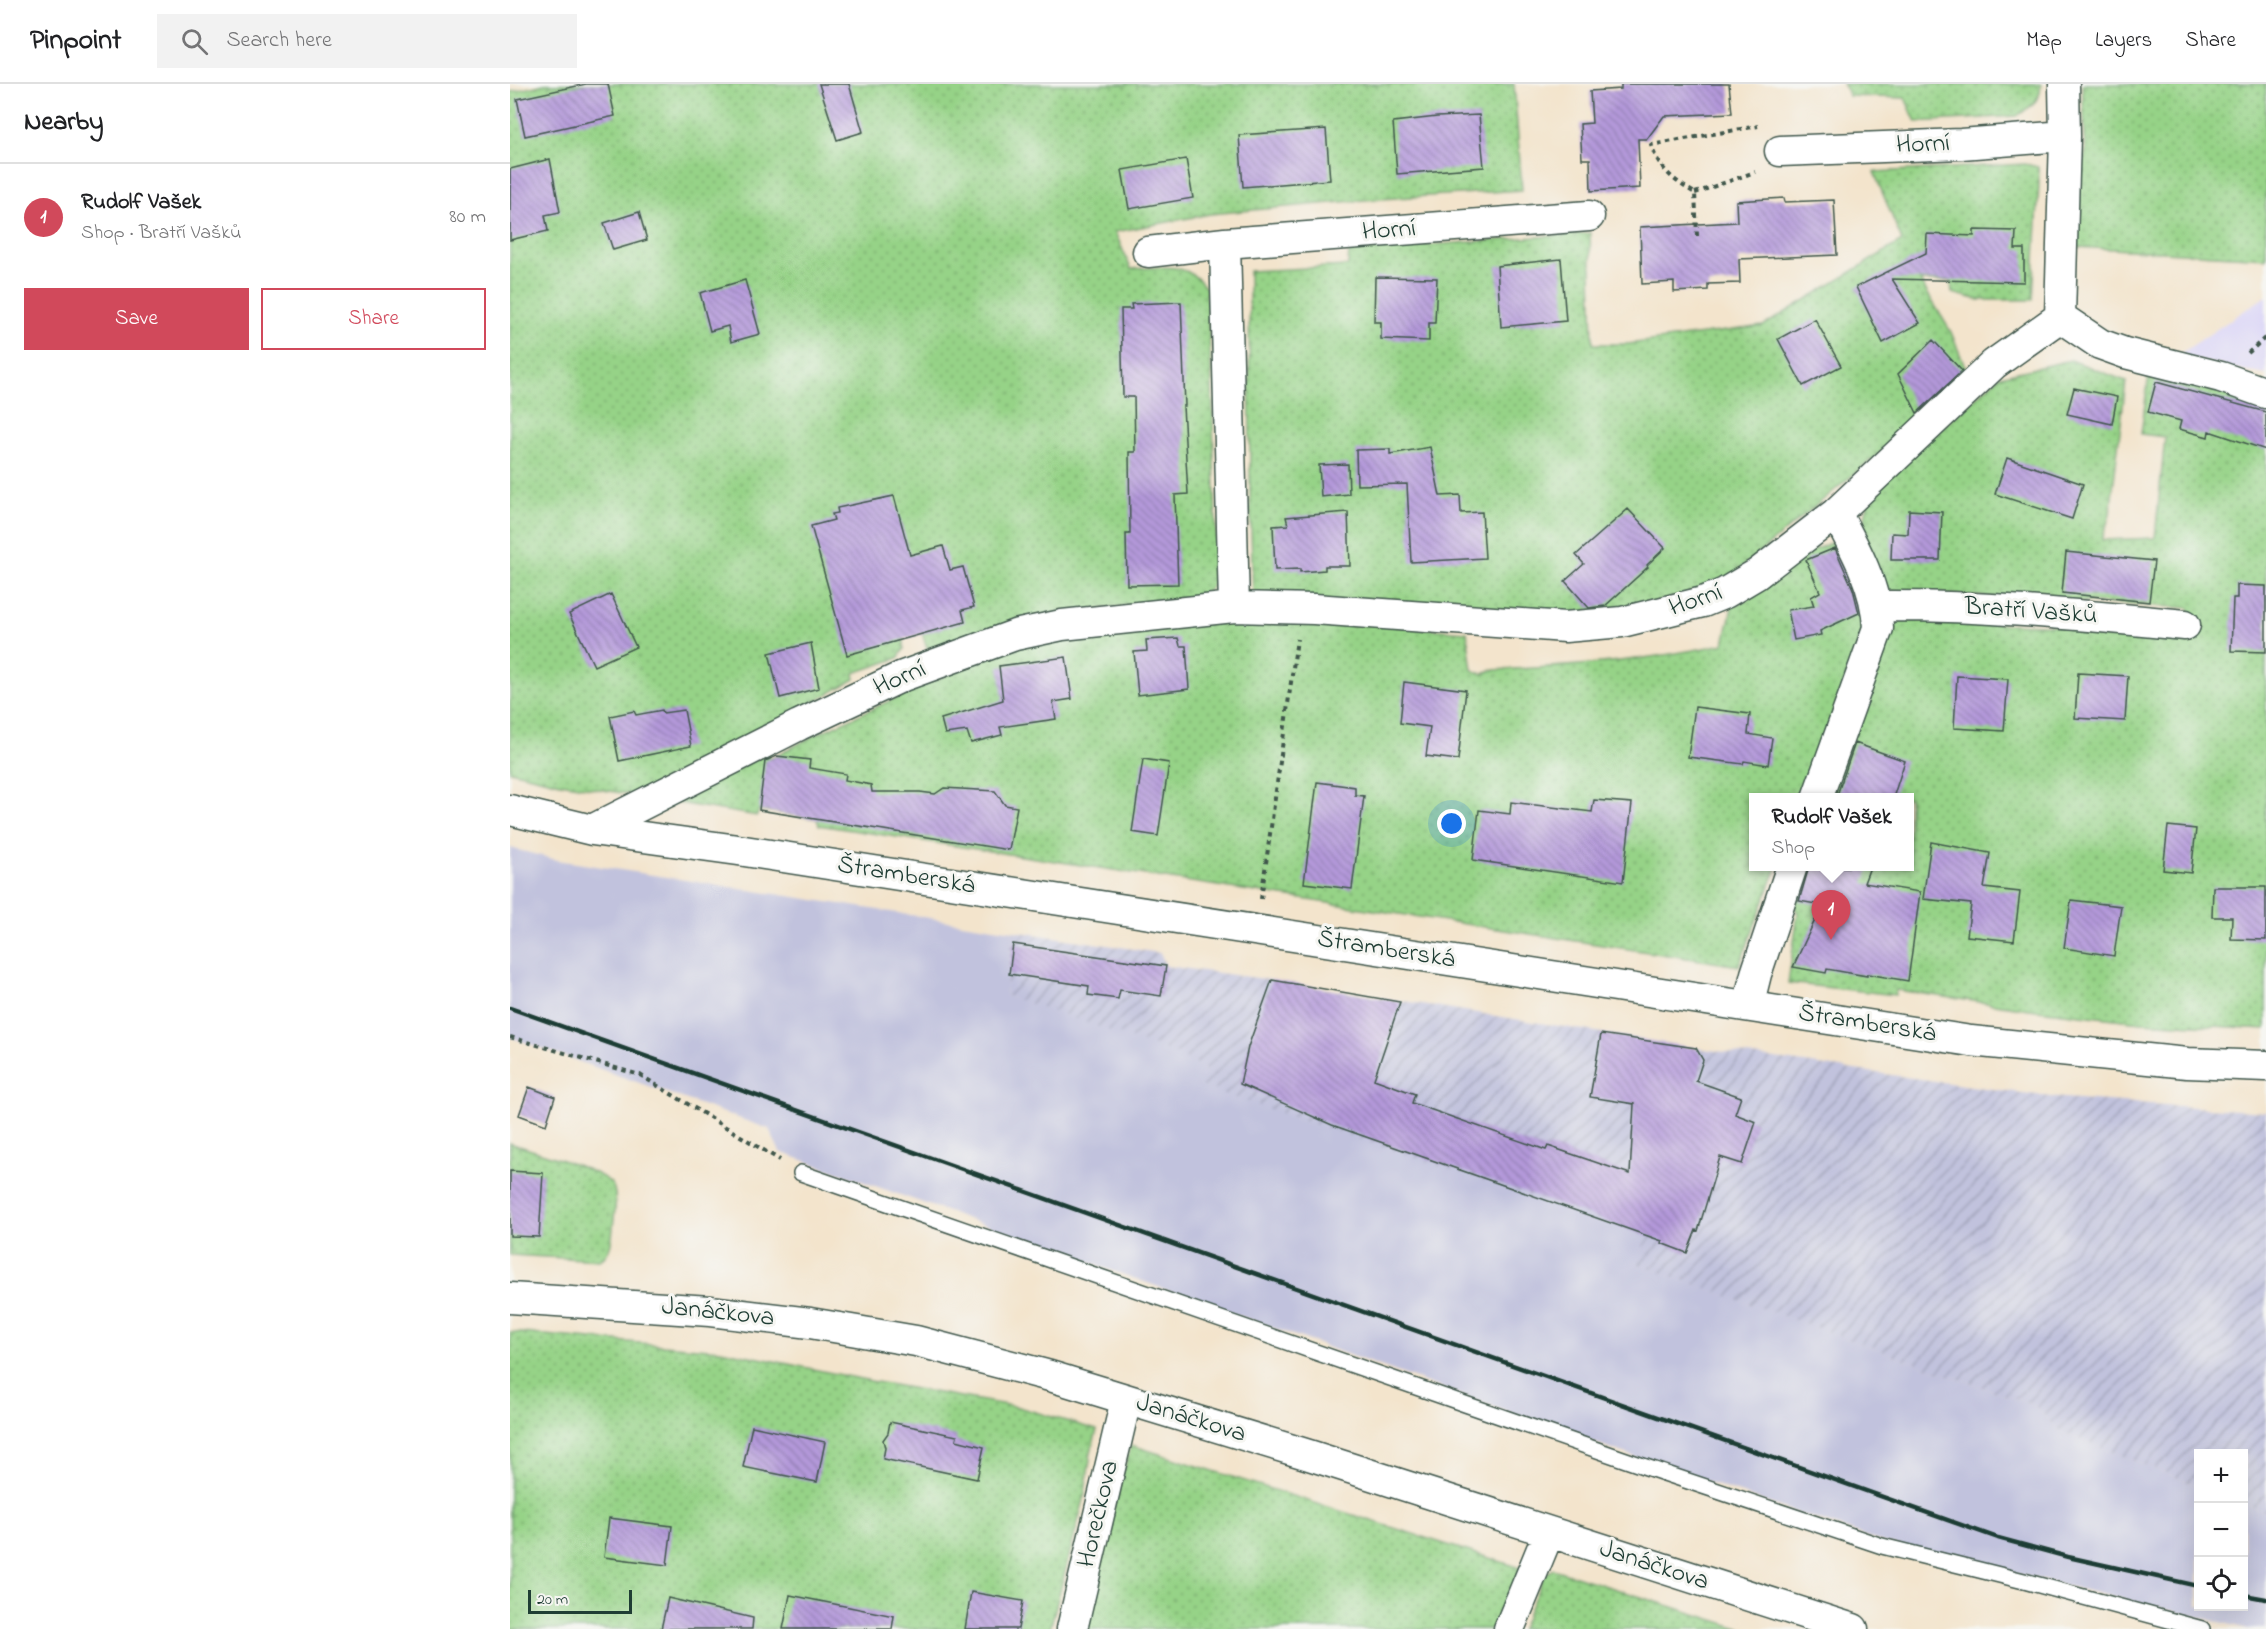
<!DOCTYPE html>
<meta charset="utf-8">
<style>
:root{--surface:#fff;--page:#f2f2f2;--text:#202124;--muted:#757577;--line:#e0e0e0;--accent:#d1495b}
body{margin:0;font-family:"Indie Flower",sans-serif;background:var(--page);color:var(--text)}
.controls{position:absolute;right:18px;bottom:18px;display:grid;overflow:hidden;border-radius:0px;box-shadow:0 6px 24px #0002}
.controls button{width:54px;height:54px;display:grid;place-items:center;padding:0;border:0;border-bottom:2px solid var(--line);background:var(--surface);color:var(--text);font:30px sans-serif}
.scale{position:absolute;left:18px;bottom:15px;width:104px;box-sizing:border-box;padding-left:6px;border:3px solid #1f3d34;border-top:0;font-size:16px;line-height:21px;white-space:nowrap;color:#1f3d34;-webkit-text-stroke:4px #f6f6f2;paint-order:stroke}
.you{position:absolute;left:942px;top:740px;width:21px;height:21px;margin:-15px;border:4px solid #fff;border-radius:50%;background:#1a73e8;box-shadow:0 0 0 9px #1a73e833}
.badge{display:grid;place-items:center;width:39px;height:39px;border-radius:50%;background:var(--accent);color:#fff;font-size:20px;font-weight:700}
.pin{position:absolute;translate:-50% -50px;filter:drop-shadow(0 2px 3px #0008)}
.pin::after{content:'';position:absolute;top:32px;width:21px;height:18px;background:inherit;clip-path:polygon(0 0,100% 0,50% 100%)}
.popup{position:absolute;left:1239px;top:709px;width:165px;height:78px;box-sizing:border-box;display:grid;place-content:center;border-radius:0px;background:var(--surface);filter:drop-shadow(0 2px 4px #0005);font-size:20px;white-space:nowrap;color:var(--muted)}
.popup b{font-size:22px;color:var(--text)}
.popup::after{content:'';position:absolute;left:50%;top:100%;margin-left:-12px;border:12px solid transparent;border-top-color:var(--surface)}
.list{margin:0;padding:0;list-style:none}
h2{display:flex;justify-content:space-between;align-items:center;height:78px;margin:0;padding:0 24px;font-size:26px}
h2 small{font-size:20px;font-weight:400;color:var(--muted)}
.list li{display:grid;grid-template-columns:39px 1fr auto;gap:18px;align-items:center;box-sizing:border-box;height:108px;padding:0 24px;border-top:2px solid var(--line)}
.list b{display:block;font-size:22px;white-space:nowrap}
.list p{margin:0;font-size:20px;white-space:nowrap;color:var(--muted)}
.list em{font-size:20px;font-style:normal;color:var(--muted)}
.actions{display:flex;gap:12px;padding:18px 24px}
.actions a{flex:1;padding:14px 0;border:2px solid var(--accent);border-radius:0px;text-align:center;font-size:21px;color:var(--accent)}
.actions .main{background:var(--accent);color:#fff}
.icon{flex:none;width:33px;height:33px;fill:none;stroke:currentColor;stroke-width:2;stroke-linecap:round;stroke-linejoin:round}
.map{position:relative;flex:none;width:1756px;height:1545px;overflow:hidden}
header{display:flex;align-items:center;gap:36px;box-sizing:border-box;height:84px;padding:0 30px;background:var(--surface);border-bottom:2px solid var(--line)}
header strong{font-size:28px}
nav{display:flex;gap:33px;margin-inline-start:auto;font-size:21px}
.search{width:420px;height:54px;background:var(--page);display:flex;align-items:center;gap:15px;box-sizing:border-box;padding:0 21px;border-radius:0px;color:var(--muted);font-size:22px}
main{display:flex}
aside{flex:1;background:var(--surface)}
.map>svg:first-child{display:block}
.built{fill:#dbd6f7}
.industrial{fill:url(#industrial-furrows)}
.railway{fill:#c1c2dd}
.green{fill:url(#green-dots);stroke:#5a885e;stroke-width:1.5}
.building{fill:url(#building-back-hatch)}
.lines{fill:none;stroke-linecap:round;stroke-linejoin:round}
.lane-casing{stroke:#3f564b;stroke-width:18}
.street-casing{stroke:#3f564b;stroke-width:33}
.path{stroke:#3f564b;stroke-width:4;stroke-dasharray:4.5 4.5;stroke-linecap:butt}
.lane{stroke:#fff;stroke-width:15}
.street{stroke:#fff;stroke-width:30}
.rail{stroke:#1f3d34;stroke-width:4.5}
.labels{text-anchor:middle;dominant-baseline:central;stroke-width:6;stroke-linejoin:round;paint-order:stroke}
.street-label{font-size:26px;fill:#1f3d34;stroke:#f6f6f2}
</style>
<header>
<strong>Pinpoint</strong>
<div class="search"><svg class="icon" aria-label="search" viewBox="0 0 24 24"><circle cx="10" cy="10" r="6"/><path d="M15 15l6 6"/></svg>Search here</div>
<nav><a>Map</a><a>Layers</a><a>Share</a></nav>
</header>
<main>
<aside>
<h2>Nearby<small></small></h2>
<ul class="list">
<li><span class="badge">1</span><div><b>Rudolf Vašek</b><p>Shop · Bratří Vašků</p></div><em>80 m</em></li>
</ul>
<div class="actions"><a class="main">Save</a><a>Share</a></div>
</aside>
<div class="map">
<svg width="1756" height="1545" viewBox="0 0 1756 1545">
<defs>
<pattern id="industrial-furrows" width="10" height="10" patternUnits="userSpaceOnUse" patternTransform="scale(1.5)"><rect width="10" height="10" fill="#c1c2dd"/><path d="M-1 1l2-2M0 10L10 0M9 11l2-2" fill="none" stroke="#9c9fb4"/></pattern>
<pattern id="green-dots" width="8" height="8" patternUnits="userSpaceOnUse" patternTransform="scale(1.5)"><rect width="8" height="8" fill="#96d387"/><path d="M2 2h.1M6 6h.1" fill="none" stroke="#7aac6f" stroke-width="1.8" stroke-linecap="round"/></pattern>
<pattern id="building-back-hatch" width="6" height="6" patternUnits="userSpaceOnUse" patternTransform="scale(1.5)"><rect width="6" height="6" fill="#b499da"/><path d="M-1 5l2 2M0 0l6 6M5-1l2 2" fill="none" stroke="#927eb2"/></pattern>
</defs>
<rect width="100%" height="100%" fill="#f6f6f2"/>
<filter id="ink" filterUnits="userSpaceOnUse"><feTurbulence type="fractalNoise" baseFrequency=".0167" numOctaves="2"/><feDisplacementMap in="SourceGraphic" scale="12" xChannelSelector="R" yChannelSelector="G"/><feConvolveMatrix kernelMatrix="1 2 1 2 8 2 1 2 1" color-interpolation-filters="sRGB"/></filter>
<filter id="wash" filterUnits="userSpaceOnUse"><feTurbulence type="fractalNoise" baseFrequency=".008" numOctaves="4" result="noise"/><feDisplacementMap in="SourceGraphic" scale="24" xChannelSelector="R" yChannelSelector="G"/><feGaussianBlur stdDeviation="1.35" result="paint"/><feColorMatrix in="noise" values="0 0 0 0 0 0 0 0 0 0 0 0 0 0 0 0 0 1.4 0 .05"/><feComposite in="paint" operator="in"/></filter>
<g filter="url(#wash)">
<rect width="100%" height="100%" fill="#f3e4cc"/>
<path class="built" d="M 1756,212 L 1756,291 L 1667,272 Z"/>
<path class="industrial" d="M 503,847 L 650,869 L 656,882 L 762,896 L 1186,964 L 1541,1013 L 1756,1028 L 1756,1428 L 1734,1419 L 1734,1370 L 1688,1370 L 1688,1402 L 1551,1348 L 1525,1322 L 1124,1179 L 1133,1165 L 690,1002 L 695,984 L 495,911 Z"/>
<path class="railway" d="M 0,764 L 47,776 L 503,847 L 495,911 L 660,967 L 695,984 L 691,1002 L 1135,1151 L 1133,1165 L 1125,1179 L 1525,1322 L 1551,1348 L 1688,1402 L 1688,1522 L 1734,1522 L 1734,1419 L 1756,1428 L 1756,1545 L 1739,1545 L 1375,1459 L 1136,1377 L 270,1068 L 259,1045 L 0,953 Z"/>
<path class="green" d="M 35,0 L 1004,0 L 1012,106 L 855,116 L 700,130 L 605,148 L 621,185 C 652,184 676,176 696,204 L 702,301 L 707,476 C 706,491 705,502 693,512 L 531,532 L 467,547 L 417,565 L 395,491 L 378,496 L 394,556 L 394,565 L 388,574 L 344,589 L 345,595 L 223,663 L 124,711 L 50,699 L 0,687 L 0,8 Z
M 1333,0 L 1531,0 L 1530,9 L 1524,20 L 1507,32 L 1406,38 L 1395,14 L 1339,12 Z
M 1572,0 L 1756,0 L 1756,174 L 1567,163 L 1565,103 L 1576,68 Z
M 1516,80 L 1528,83 L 1529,98 L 1523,216 L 1469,216 L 1442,209 L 1441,197 L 1410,197 L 1441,248 L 1456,285 L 1454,289 L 1373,366 L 1221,492 L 1193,507 L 1086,532 L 743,515 L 740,405 L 739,187 L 838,182 L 839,167 L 1080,149 L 1083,260 L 1118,260 L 1253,242 L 1392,157 L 1364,88 Z
M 1561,276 L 1616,297 L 1600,430 L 1592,456 L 1645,454 L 1655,353 L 1631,350 L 1639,289 L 1663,293 L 1756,323 L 1756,945 L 1630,938 L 1519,925 L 1386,906 L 1385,911 L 1278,899 L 1288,829 L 1281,817 L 1293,783 L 1399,782 L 1399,714 L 1317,713 L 1380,536 L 1563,542 L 1570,550 L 1596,553 L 1605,545 L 1676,553 L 1680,524 L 1378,507 C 1353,469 1347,450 1362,406 L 1490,292 Z
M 1323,458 L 1353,528 L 1353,546 L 1293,713 L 1243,714 L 1243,782 L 1267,783 L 1229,882 L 309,741 L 307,735 L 249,726 L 247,732 L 168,719 L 177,708 L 257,670 L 260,675 L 305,651 L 454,583 L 516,559 L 718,537 L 787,534 L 957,548 L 962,586 L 973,590 L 982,586 C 1063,583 1135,577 1214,560 L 1222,523 L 1241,513 L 1294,470 Z
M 0,1059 C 19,1066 95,1086 103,1102 C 108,1114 104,1131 103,1144 C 102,1156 101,1170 90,1176 L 0,1171 Z
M 0,1248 L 211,1266 L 361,1297 L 508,1323 L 587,1346 L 581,1368 L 574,1415 L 540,1545 L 0,1545 Z
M 621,1361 L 1011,1484 L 987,1545 L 571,1545 Z
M 1043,1485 L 1232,1545 L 1011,1545 L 1034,1491 Z"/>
<g id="blocks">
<path class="building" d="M 76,0 L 98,0 L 105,32 L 15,52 L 7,15 Z
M 309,0 L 339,0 L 353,48 L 327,56 Z
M 1111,0 L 1219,0 L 1222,29 L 1154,32 L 1137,55 L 1128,55 L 1130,104 L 1081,107 L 1080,75 L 1072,75 L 1070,40 L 1082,39 L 1080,7 L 1111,5 Z
M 969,31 L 974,83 L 887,90 L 883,38 L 927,33 Z
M 816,45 L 820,96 L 733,103 L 729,51 Z
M 40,75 L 50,128 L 35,131 L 38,147 L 0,156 L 0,85 Z
M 676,75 L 683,114 L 619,125 L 612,86 Z
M 1274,114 L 1275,118 L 1324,116 L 1327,171 L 1229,175 L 1230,199 L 1198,200 L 1198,206 L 1164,208 L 1164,198 L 1132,200 L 1130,143 L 1227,138 L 1226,117 Z
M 129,128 L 137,156 L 103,166 L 94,139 Z
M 1464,146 L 1506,147 L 1505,165 L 1514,165 L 1514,198 L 1382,195 L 1410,239 L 1373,259 L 1346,203 L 1416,169 L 1417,150 L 1464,152 Z
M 1051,175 L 1056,237 L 991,243 L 987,182 Z
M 865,193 L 927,194 L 925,239 L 919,239 L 919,257 L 871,255 L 871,238 L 864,238 Z
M 235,196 L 250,250 L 221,258 L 218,242 L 200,247 L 190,209 Z
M 671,218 L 675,322 L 673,322 L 678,410 L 665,411 L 668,500 L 617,501 L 616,450 L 620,450 L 619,368 L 625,368 L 624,313 L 613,313 L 611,225 L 622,225 L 621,220 Z
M 1305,235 L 1331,282 L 1293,302 L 1268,255 Z
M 1423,256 L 1452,287 L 1407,329 L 1388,290 Z
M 1646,298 L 1756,328 L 1756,366 L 1699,347 L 1698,353 L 1669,345 L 1671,337 L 1638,328 Z
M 1564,304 L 1607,313 L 1602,340 L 1557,330 Z
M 920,363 L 930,412 L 950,411 L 951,429 L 972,428 L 975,474 L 901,478 L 897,400 L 847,401 L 846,366 L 880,365 L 880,370 Z
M 1497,374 L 1573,400 L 1562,435 L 1485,410 Z
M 838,380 L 839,410 L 811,413 L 809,381 Z
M 384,412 L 400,471 L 433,462 L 440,486 L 453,483 L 464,523 L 452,526 L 455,538 L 337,571 L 301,442 L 324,436 L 322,430 L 328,429 L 327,424 Z
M 1118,425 L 1155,464 L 1137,481 L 1138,483 L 1095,522 L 1079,524 L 1055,497 L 1074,480 L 1066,471 Z
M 1399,426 L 1432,428 L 1430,476 L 1381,476 L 1382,449 L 1398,450 Z
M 838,428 L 840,482 L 815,482 L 815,486 L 790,488 L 790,485 L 765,486 L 763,442 L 778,441 L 776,433 Z
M 1325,464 L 1343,505 L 1349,529 L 1310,547 L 1311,551 L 1284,556 L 1278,526 L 1304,522 L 1301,513 L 1310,508 L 1296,476 Z
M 1556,468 L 1644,477 L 1639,518 L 1552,509 Z
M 1727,501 L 1756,502 L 1756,568 L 1721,567 L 1723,514 L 1727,514 Z
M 101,510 L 126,563 L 84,582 L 59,530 Z
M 668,554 L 670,562 L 676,562 L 679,605 L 628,611 L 624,568 L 637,567 L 636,556 Z
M 301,559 L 309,604 L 270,614 L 259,569 Z
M 556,573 L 562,615 L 543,618 L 546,635 L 490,643 L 492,651 L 461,659 L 457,647 L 435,650 L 431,635 L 493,616 L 489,582 Z
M 1568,589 L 1618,592 L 1615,637 L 1565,634 Z
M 1447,592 L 1498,595 L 1494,647 L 1444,644 Z
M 894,598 L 956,606 L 948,676 L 916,672 L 920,643 L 890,639 Z
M 1185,623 L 1240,630 L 1238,650 L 1262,654 L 1258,681 L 1234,677 L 1233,680 L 1178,673 Z
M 152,626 L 153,629 L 174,626 L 181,662 L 109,677 L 100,632 L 124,627 L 126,631 Z
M 1345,659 L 1395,677 L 1383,714 L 1326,714 Z
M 267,672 L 300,676 L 299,684 L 336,690 L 335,696 L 361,701 L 362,708 L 410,708 L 425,710 L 434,704 L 485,707 L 495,721 L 507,723 L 499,766 L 249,726 L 255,677 Z
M 633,675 L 659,679 L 648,752 L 622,748 Z
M 807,698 L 845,703 L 845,711 L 854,712 L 842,805 L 794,799 Z
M 1084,716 L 1122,719 L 1113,798 L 963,776 L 969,726 L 1000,730 L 1001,718 L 1082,728 Z
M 1658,742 L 1686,745 L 1681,789 L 1653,786 Z
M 1421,758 L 1480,769 L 1474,804 L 1510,808 L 1504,857 L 1457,852 L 1461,820 L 1413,815 Z
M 1299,783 L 1360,783 L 1354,799 L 1410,808 L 1398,897 L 1357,890 L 1357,892 L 1317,885 L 1316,889 L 1283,883 L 1312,821 L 1289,817 Z
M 1703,803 L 1756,803 L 1756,856 L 1721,855 L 1722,833 L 1702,833 Z
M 1561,816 L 1611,822 L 1604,872 L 1554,864 Z
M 503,860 L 656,882 L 651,912 L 610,906 L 608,915 L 578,911 L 579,902 L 499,890 Z
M 762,896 L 890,918 L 864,995 L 905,1010 L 902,1019 L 1036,1066 L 1038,1062 L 1120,1090 L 1124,1020 L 1080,1013 L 1091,950 L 1186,964 L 1193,976 L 1186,997 L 1231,1013 L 1225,1030 L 1246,1038 L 1232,1080 L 1210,1073 L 1188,1147 L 1186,1146 L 1177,1169 L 1151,1159 L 1152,1157 L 822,1041 L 730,1000 L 738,963 Z
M 19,1003 L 45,1013 L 36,1041 L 9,1031 Z
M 0,1087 L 33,1089 L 29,1153 L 0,1152 Z
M 380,1338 L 447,1352 L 446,1356 L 474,1363 L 467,1395 L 373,1375 L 375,1364 L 373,1356 L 378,1349 Z
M 242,1342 L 315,1358 L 307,1398 L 233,1383 Z
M 99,1434 L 162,1442 L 157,1481 L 94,1473 Z
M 461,1508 L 513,1517 L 508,1545 L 455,1545 Z
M 280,1511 L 384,1532 L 382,1545 L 273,1545 Z
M 158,1514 L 243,1534 L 242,1545 L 151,1545 Z"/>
</g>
</g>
<g filter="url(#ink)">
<use href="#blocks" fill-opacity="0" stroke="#3f564b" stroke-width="1.5"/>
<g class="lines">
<defs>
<path id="lane" d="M 291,1089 L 1139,1384 L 1372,1462 L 1514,1497 L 1692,1545"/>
<path id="street" d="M 1554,0 L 1555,52 L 1550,233 L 1590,260 L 1615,269 L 1711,293 L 1756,309
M 1270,67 L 1451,60 L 1555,52
M 715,159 L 724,523
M 638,168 L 715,159 L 1079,132
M 1367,522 C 1471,521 1572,531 1675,541
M 1307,714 L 1368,544 C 1367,504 1345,464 1326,429
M 0,726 L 82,746 L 228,766 L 1461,957 L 1677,979 L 1756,982
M 82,746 L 289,641 L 393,592 L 505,551 L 552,541 L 724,523 L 804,525 L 1055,543 L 1112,538 L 1193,518 L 1215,509 L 1247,490 L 1326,429 L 1484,280 L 1550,233
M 1238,922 L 1246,890 L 1282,782
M 0,1214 L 200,1227 L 300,1239 L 406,1257 L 540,1292 L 799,1371 L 1343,1545
M 562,1545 L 616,1316
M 999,1545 L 1039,1448"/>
</defs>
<use href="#lane" class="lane-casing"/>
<use href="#street" class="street-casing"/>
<path class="path" d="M 1185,109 L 1245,88
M 1187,152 L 1185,109 C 1164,97 1149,85 1141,61 L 1248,42
M 1738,269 L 1756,253
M 751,815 L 787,555
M 0,953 L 130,991 L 270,1076"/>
<use href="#lane" class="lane"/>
<use href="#street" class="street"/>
<path class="rail" d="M 0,924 L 1488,1454 L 1558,1473 L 1688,1502
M 1734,1511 L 1756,1515"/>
</g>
</g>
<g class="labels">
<g class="street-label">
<text transform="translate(1413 61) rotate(-2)">Horní</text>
<text transform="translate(879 147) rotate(-4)">Horní</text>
<text transform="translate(1186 517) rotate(-19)">Horní</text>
<text transform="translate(1521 528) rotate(4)">Bratří Vašků</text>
<text transform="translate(390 595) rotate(-23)">Horní</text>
<text transform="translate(396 792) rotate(9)">Štramberská</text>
<text transform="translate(876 866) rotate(9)">Štramberská</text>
<text transform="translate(1357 940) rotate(9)">Štramberská</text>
<text transform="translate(208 1229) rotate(6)">Janáčkova</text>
<text transform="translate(681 1335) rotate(17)">Janáčkova</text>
<text transform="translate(589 1430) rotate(-77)">Horečkova</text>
<text transform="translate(1144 1482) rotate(18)">Janáčkova</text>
</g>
</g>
</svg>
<div class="controls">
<button>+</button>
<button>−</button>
<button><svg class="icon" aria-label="locate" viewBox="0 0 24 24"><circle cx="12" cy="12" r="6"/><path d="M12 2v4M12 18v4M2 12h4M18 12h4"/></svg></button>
</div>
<div class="scale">20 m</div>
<div class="you"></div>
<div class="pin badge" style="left:1321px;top:856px">1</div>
<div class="popup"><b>Rudolf Vašek</b>Shop</div>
</div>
</main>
